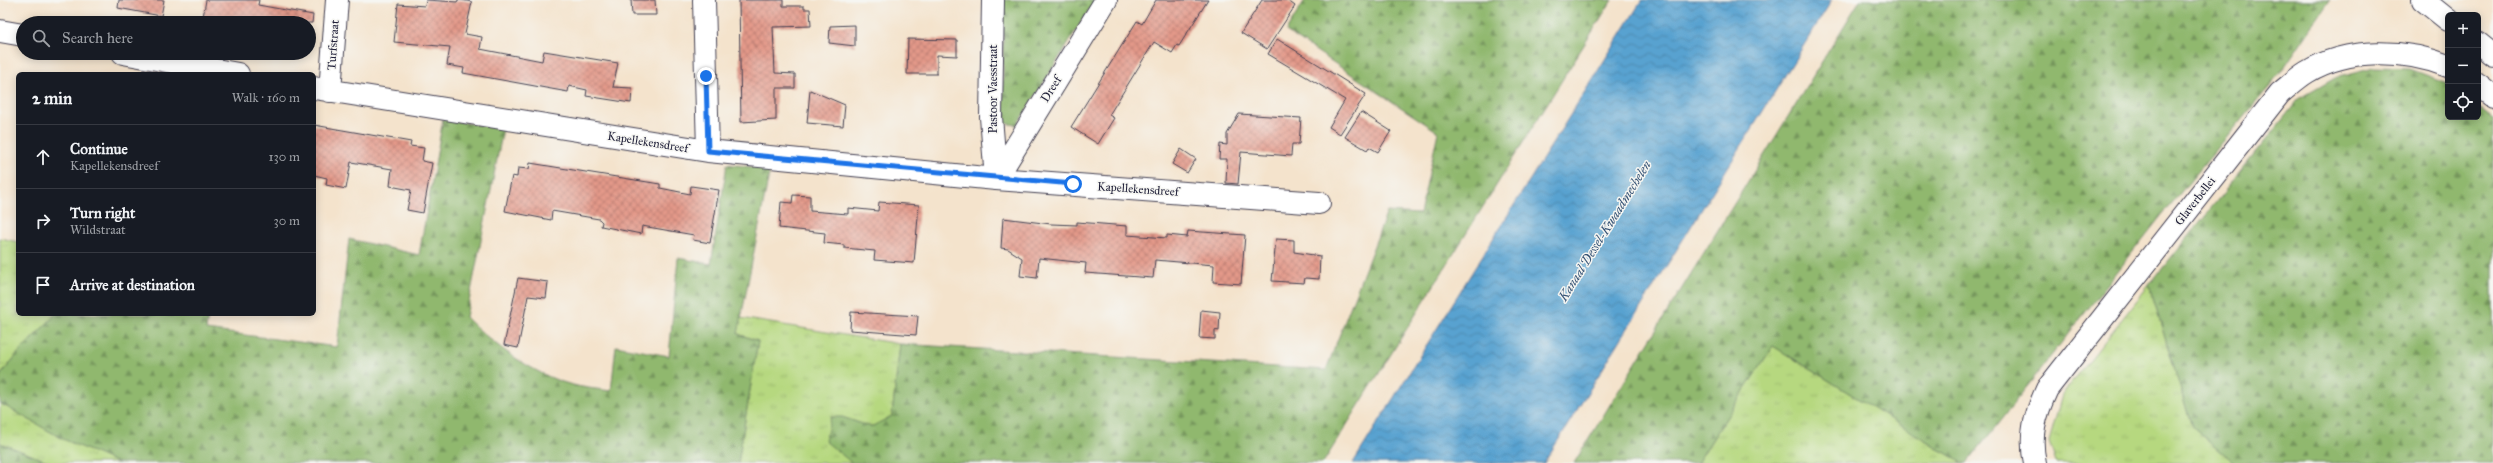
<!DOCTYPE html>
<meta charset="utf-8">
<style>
:root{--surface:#171b24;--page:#242831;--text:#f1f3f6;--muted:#9ea1a6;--line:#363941}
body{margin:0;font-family:"IM FELL Great Primer",serif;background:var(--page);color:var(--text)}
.controls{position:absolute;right:12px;top:12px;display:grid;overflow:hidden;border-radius:6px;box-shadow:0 2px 10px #0003}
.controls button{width:36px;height:36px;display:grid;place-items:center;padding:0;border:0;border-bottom:1px solid var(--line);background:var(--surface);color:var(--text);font:20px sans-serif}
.stop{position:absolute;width:12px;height:12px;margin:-9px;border:3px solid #1a73e8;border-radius:50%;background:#fff}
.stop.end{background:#1a73e8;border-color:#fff;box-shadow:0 1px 4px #0008}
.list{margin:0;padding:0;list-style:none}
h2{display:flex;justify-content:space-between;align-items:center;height:52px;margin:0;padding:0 16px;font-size:17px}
h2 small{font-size:13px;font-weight:400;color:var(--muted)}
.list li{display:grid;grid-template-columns:26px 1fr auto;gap:12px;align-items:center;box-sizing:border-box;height:64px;padding:0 16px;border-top:1px solid var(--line)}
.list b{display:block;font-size:15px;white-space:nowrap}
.list p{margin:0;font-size:13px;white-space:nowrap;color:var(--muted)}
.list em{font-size:13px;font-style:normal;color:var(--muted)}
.icon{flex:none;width:22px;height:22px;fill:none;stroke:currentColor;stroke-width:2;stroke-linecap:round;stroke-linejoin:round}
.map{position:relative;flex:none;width:2493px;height:463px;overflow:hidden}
.search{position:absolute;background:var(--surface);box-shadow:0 2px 10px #0003;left:16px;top:16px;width:300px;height:44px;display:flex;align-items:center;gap:10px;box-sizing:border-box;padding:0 14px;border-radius:22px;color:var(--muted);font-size:15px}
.panel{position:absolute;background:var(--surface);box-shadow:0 2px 10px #0003;left:16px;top:72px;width:300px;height:244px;border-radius:6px}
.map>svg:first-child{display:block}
.grass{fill:url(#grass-tufts);stroke:#6c7d5d}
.forest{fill:url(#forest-firs);stroke:#596d54}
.water{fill:url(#water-waves);stroke:#3e6286}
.building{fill:url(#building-cross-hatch)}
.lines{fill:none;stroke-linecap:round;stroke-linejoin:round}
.minor-casing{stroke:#423f51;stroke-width:24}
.minor{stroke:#fff;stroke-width:22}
.route{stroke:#1a73e8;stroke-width:5}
.labels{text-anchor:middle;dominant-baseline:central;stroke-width:3;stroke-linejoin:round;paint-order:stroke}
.street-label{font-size:12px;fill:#22223b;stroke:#f6f6f2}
.water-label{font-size:13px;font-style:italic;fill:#385577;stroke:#f6f6f2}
</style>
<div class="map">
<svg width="2493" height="463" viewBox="0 0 2493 463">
<defs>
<pattern id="grass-tufts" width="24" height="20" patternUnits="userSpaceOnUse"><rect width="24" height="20" fill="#b6d87f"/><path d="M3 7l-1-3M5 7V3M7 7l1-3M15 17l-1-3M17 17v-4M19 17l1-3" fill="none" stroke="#9cb96f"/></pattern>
<pattern id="forest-firs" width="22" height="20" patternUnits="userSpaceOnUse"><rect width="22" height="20" fill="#90b86e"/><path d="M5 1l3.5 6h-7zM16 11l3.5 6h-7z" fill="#75955c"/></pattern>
<pattern id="water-waves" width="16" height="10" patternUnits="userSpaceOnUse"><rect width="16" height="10" fill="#59a2d0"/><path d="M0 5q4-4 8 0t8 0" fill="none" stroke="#4984aa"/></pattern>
<pattern id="building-cross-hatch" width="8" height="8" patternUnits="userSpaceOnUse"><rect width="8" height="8" fill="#e39989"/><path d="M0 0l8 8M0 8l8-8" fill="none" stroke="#b87c71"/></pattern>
</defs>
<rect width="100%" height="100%" fill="#f6f6f2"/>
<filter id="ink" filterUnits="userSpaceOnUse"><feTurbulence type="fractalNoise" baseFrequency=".025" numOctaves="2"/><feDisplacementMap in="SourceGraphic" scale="8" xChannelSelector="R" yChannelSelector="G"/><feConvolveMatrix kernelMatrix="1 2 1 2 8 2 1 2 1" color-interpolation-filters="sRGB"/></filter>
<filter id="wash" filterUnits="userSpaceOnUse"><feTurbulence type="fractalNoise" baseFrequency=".012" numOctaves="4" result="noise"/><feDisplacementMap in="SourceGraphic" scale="16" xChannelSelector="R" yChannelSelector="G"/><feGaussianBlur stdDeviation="0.9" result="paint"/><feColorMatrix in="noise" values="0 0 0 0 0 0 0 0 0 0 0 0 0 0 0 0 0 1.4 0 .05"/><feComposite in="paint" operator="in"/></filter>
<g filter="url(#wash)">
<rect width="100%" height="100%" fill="#f4e3cc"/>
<path class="grass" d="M 0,238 L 18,242 L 18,314 L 56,314 L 19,352 L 0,376 Z
M 2149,285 L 2192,427 L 2235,463 L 2056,463 L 2049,442 L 2062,395 Z
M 740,318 L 900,344 L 892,416 L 871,427 L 842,417 L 852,463 L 738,463 L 758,341 L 738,334 Z
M 1773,346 L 1962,463 L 1697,463 Z
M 0,403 L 63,439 L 118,463 L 51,463 L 0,443 Z"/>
<path class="forest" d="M 1003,0 L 1095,0 L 1017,125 L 1003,123 Z
M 1305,0 L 1612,0 L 1323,463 L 852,463 L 825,441 L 831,417 L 842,417 L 871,427 L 892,416 L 900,344 L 1326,370 L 1387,212 L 1420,214 L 1438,132 L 1286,31 Z
M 1860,0 L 2330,0 L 2279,75 L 2161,216 L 1967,463 L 1962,463 L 1773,346 L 1697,463 L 1574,463 Z
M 2374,68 L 2410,69 L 2447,83 L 2448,117 L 2478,117 L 2478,107 L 2493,118 L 2493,463 L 2235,463 L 2192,427 L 2149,285 L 2299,99 L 2335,78 Z
M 443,119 L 503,129 L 466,317 C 492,344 533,374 569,384 C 582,388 598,389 611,391 L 616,346 L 669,356 L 678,258 L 711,264 L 727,164 L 770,169 L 738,334 L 758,341 L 738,463 L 118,463 L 63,439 L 0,403 L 0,376 L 19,352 L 56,314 L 208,314 L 206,330 L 337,347 L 349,239 L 419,255 Z
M 0,443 L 47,461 L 51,463 L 0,463 Z"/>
<path class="water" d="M 1642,0 L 1832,0 L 1544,463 L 1353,463 Z"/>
<g id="blocks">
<path class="building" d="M 119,0 L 164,0 L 161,16 L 118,8 Z
M 206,0 L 259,0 L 258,5 L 313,15 L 312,23 L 202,23 Z
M 426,0 L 457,2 L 458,0 L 461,0 L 472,2 L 465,34 L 482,37 L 480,49 L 542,61 L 544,51 L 618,63 L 613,87 L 632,88 L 631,103 L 586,96 L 587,90 L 569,86 L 568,92 L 463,73 L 464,68 L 447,65 L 450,47 L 394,42 L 398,4 L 425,6 Z
M 631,0 L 655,0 L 656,15 L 632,15 Z
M 739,0 L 783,0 L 783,6 L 804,6 L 804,9 L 810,9 L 811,26 L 773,27 L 775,73 L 795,74 L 795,88 L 776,88 L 776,120 L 741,122 Z
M 1156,0 L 1208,0 L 1179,46 L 1177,45 L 1172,53 L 1154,42 L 1109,115 L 1114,118 L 1098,144 L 1071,127 L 1137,21 L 1142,24 Z
M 1262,0 L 1287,0 L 1295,6 L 1267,49 L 1241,33 Z
M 855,25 L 855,46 L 829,43 L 830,26 Z
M 908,39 L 957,40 L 957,56 L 937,55 L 937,74 L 907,74 Z
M 1277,39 L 1366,94 L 1340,134 L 1329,127 L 1345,100 L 1268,54 Z
M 810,90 L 845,105 L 843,126 L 807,123 Z
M 1361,112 L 1391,131 L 1378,152 L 1369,147 L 1367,150 L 1345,137 Z
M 1239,114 L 1301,118 L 1299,144 L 1292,144 L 1291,156 L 1241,152 L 1238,184 L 1226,183 L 1227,159 L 1219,159 L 1220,144 L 1227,145 L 1227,134 Z
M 314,125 L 411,142 L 410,146 L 424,148 L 422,161 L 432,163 L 423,213 L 407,210 L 411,190 L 390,186 L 392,169 L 351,162 L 346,189 L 326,185 L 327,178 L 314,175 Z
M 1181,149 L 1196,159 L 1187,173 L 1172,164 Z
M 530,163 L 660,184 L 660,188 L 690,194 L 691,186 L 719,190 L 710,243 L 693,240 L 694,235 L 642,226 L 641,234 L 601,226 L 602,222 L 599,219 L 552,211 L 551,220 L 505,211 L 512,176 L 517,177 L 518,168 L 529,169 Z
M 793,195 L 810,196 L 810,211 L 848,214 L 848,208 L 878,211 L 879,202 L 919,205 L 914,263 L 874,260 L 875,251 L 844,248 L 844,245 L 824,243 L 825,233 L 779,228 L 781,202 L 792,203 Z
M 1003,218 L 1051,224 L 1077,225 L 1077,222 L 1127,226 L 1127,235 L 1167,238 L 1167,235 L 1187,237 L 1188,231 L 1245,235 L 1241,284 L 1213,282 L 1214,265 L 1155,260 L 1153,278 L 1085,273 L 1086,263 L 1039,258 L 1037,278 L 1020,276 L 1022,258 L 1008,249 L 1001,248 Z
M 1276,239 L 1294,240 L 1294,252 L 1320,256 L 1319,279 L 1305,278 L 1304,283 L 1272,281 Z
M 518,278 L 548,282 L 546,298 L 528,296 L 518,348 L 504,345 Z
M 1201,310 L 1220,312 L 1219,331 L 1215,330 L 1215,339 L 1199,338 Z
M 851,312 L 918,316 L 916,335 L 850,330 Z"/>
</g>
</g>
<g filter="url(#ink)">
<use href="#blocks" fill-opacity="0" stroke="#423f51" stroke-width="1"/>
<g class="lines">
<defs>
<path id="minor" d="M 704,0 L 708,151
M 993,0 L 991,117 L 996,179
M 2423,0 L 2448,20
M 0,31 L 23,35
M 2478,43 L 2493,55
M 123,53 L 238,74
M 2478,84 L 2493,96
M 314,88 L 708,151 L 996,179 L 1319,203
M 330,91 L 337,0
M 996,179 L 1106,0
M 2035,463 C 2029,435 2035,415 2047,389 L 2280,93 C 2289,86 2297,78 2307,72 C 2348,47 2405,49 2448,66"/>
</defs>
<use href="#minor" class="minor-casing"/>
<use href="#minor" class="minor"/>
</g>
</g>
<g class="lines" filter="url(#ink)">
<path class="route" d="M 706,76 L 708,151 L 1073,184"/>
</g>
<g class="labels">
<g class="street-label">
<text transform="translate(333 45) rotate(-86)">Turfstraat</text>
<text transform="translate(993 89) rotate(-90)">Pastoor Vaesstraat</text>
<text transform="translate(1051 89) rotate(-58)">Dreef</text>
<text transform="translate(648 142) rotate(9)">Kapellekensdreef</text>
<text transform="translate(1138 189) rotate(4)">Kapellekensdreef</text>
<text transform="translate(2195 201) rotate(-52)">Glaverbellei</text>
</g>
<g class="water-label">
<text transform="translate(1605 231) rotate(-58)">Kanaal Dessel-Kwaadmechelen</text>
</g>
</g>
</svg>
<div class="controls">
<button>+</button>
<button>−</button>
<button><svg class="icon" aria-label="locate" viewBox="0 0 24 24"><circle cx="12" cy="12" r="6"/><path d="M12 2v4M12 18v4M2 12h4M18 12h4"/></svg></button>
</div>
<div class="stop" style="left:1073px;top:184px"></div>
<div class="stop end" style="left:706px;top:76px"></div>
<div class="search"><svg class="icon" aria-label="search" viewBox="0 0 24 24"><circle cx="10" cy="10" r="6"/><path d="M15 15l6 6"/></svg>Search here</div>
<section class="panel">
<h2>2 min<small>Walk · 160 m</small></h2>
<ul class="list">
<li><svg class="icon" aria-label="ahead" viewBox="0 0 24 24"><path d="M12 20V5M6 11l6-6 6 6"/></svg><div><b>Continue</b><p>Kapellekensdreef</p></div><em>130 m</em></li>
<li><svg class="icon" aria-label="right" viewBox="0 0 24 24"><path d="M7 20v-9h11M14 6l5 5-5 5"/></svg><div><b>Turn right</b><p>Wildstraat</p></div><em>30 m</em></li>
<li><svg class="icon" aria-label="arrive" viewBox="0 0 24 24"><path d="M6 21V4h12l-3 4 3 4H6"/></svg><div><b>Arrive at destination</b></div></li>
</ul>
</section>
</div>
